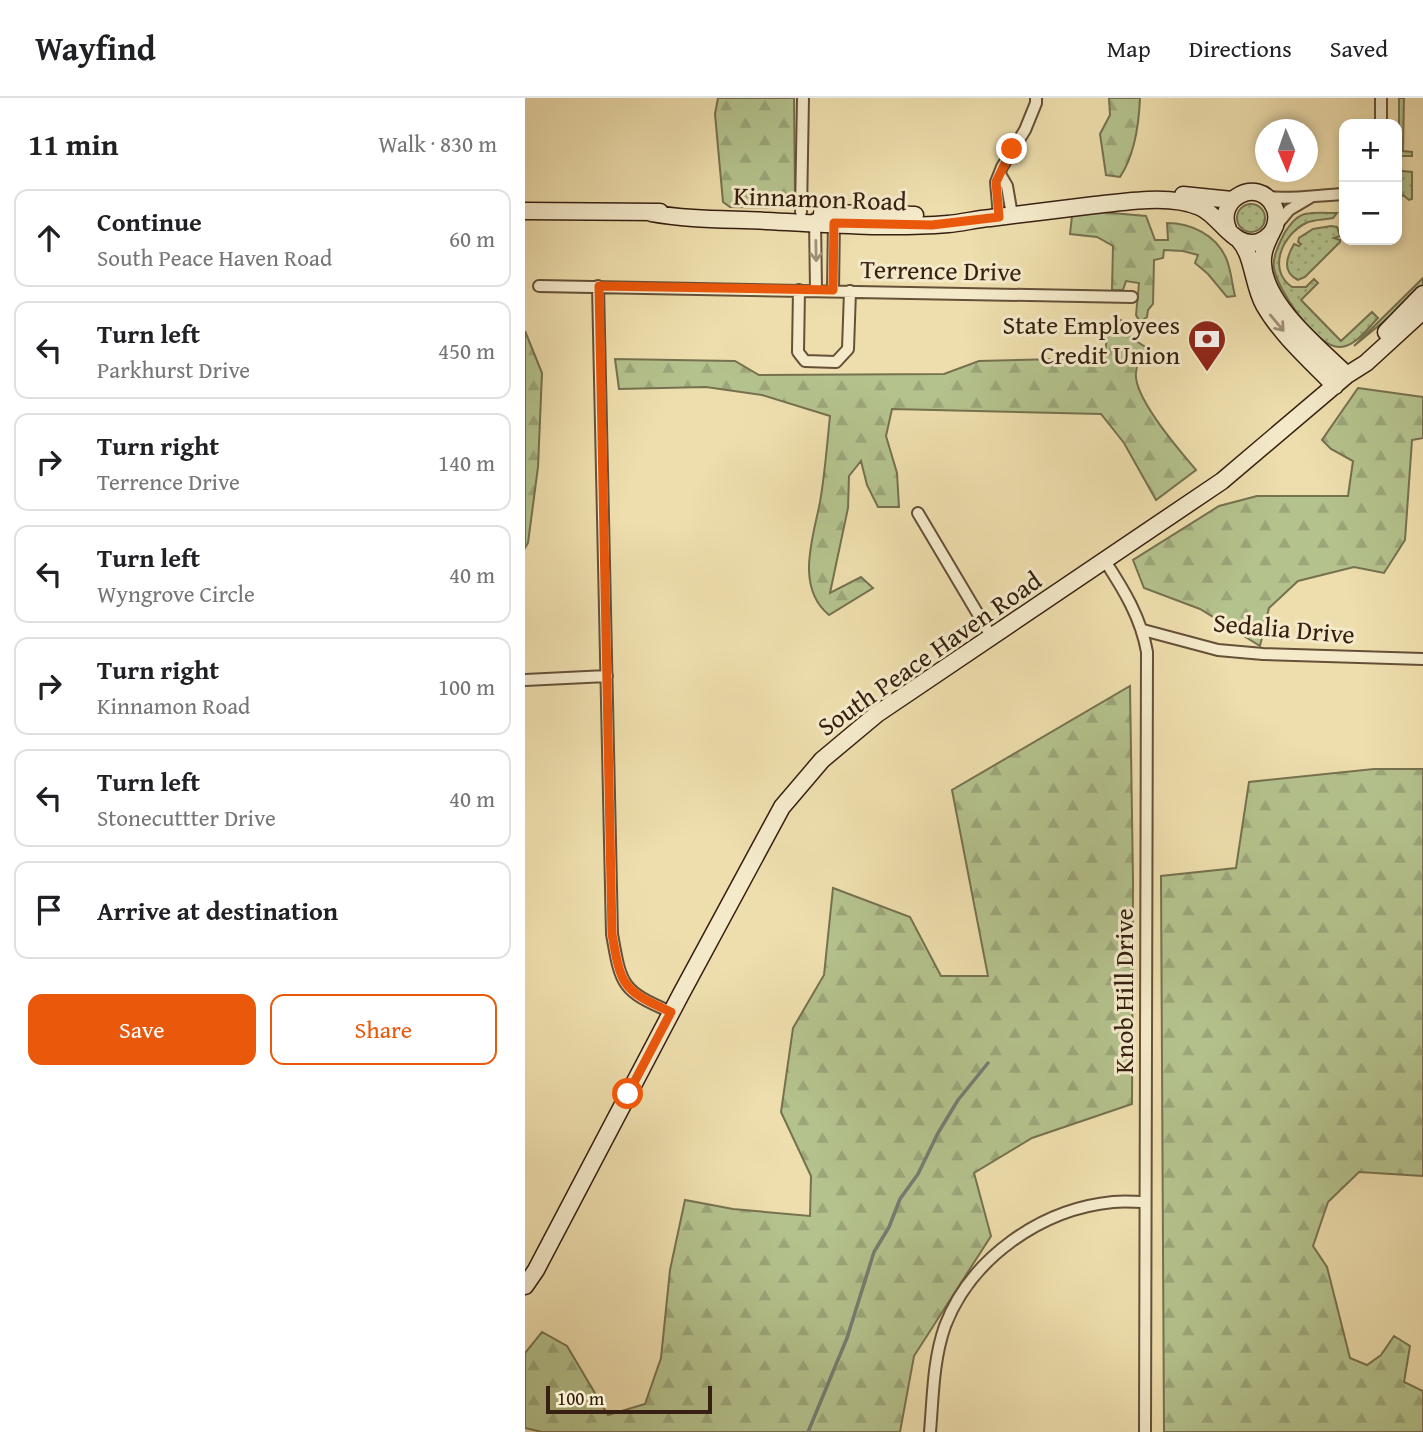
<!DOCTYPE html>
<meta charset="utf-8">
<style>
:root{--surface:#fff;--page:#f2f2f2;--text:#202124;--muted:#757577;--line:#e0e0e0;--accent:#ea580c}
body{margin:0;font-family:"Gentium Book Plus",serif;background:var(--page);color:var(--text)}
.controls{position:absolute;right:21px;top:21px;display:grid;overflow:hidden;border-radius:14px;box-shadow:0 4px 10px #0003}
.controls button{width:63px;height:63px;display:grid;place-items:center;padding:0;border:0;border-bottom:2px solid var(--line);background:var(--surface);color:var(--text);font:35px sans-serif}
.compass{position:absolute;left:730px;top:21px;width:63px;height:63px;border-radius:50%;background:var(--surface);box-shadow:0 4px 10px #0003;rotate:178deg}
.scale{position:absolute;left:21px;bottom:18px;width:166px;box-sizing:border-box;padding-left:7px;border:4px solid #372011;border-top:0;font-size:19px;line-height:24px;white-space:nowrap;color:#372011;-webkit-text-stroke:5px #f4eaca;paint-order:stroke}
.stop{position:absolute;width:21px;height:21px;margin:-16px;border:5px solid #ea580c;border-radius:50%;background:#fff}
.stop.end{background:#ea580c;border-color:#fff;box-shadow:0 2px 7px #0008}
.list{margin:0;padding:0;list-style:none}
h2{display:flex;justify-content:space-between;align-items:center;height:91px;margin:0;padding:0 28px;font-size:30px}
h2 small{font-size:23px;font-weight:400;color:var(--muted)}
.list li{display:grid;grid-template-columns:46px 1fr auto;gap:21px;align-items:center;box-sizing:border-box;height:98px;margin:0 14px 14px;padding:0 14px;border:2px solid var(--line);border-radius:14px}
.list b{display:block;font-size:26px;white-space:nowrap}
.list p{margin:0;font-size:23px;white-space:nowrap;color:var(--muted)}
.list em{font-size:23px;font-style:normal;color:var(--muted)}
.actions{display:flex;gap:14px;padding:21px 28px}
.actions a{flex:1;padding:16px 0;border:2px solid var(--accent);border-radius:14px;text-align:center;font-size:24px;color:var(--accent)}
.actions .main{background:var(--accent);color:#fff}
.icon{flex:none;width:38px;height:38px;fill:none;stroke:currentColor;stroke-width:2;stroke-linecap:round;stroke-linejoin:round}
.map{position:relative;flex:none;width:898px;height:1334px;overflow:hidden}
header{display:flex;align-items:center;gap:42px;box-sizing:border-box;height:98px;padding:0 35px;background:var(--surface);border-bottom:2px solid var(--line)}
header strong{font-size:33px}
nav{display:flex;gap:38px;margin-inline-start:auto;font-size:24px}
main{display:flex}
aside{flex:1;background:var(--surface)}
.map>svg:first-child{display:block}
.grass{fill:url(#grass-dots);stroke:#76714f;stroke-width:2}
.forest{fill:url(#forest-firs);stroke:#76714f;stroke-width:2}
.lines{fill:none;stroke-linecap:round;stroke-linejoin:round}
.stream{stroke:#747d72;stroke-width:3.5}
.street-casing{stroke:#655038;stroke-width:14}
.secondary-casing{stroke:#372011;stroke-width:19}
.street{stroke:#f4eaca;stroke-width:10}
.secondary{stroke:#f4eaca;stroke-width:16}
.oneway{stroke:#9f8f77}
.route{stroke:#ea580c;stroke-width:9}
.labels{text-anchor:middle;dominant-baseline:central;stroke-width:6;stroke-linejoin:round;paint-order:stroke}
.street-label{font-size:26px;fill:#372011;stroke:#f4eaca}
.poi-label{font-size:26px;fill:#372011;stroke:#f4eaca;text-anchor:end}
</style>
<header>
<strong>Wayfind</strong>
<nav><a>Map</a><a>Directions</a><a>Saved</a></nav>
</header>
<main>
<aside>
<h2>11 min<small>Walk · 830 m</small></h2>
<ul class="list">
<li><svg class="icon" aria-label="ahead" viewBox="0 0 24 24"><path d="M12 20V5M6 11l6-6 6 6"/></svg><div><b>Continue</b><p>South Peace Haven Road</p></div><em>60 m</em></li>
<li><svg class="icon" aria-label="left" viewBox="0 0 24 24"><path d="M17 20v-9H6M10 6l-5 5 5 5"/></svg><div><b>Turn left</b><p>Parkhurst Drive</p></div><em>450 m</em></li>
<li><svg class="icon" aria-label="right" viewBox="0 0 24 24"><path d="M7 20v-9h11M14 6l5 5-5 5"/></svg><div><b>Turn right</b><p>Terrence Drive</p></div><em>140 m</em></li>
<li><svg class="icon" aria-label="left" viewBox="0 0 24 24"><path d="M17 20v-9H6M10 6l-5 5 5 5"/></svg><div><b>Turn left</b><p>Wyngrove Circle</p></div><em>40 m</em></li>
<li><svg class="icon" aria-label="right" viewBox="0 0 24 24"><path d="M7 20v-9h11M14 6l5 5-5 5"/></svg><div><b>Turn right</b><p>Kinnamon Road</p></div><em>100 m</em></li>
<li><svg class="icon" aria-label="left" viewBox="0 0 24 24"><path d="M17 20v-9H6M10 6l-5 5 5 5"/></svg><div><b>Turn left</b><p>Stonecuttter Drive</p></div><em>40 m</em></li>
<li><svg class="icon" aria-label="arrive" viewBox="0 0 24 24"><path d="M6 21V4h12l-3 4 3 4H6"/></svg><div><b>Arrive at destination</b></div></li>
</ul>
<div class="actions"><a class="main">Save</a><a>Share</a></div>
</aside>
<div class="map">
<svg width="898" height="1334" viewBox="0 0 898 1334">
<defs>
<pattern id="grass-dots" width="8" height="8" patternUnits="userSpaceOnUse" patternTransform="scale(1.75)"><rect width="8" height="8" fill="#b4c28d"/><path d="M2 2h.1M6 6h.1" fill="none" stroke="#9ba679" stroke-width="1.8" stroke-linecap="round"/></pattern>
<pattern id="forest-firs" width="22" height="20" patternUnits="userSpaceOnUse" patternTransform="scale(1.75)"><rect width="22" height="20" fill="#b4c28d"/><path d="M5 1l3.5 6h-7zM16 11l3.5 6h-7z" fill="#9ba679"/></pattern>
</defs>
<rect width="100%" height="100%" fill="#eedead"/>
<filter id="stains"><feTurbulence type="fractalNoise" baseFrequency=".00286" numOctaves="4"/><feColorMatrix values="0 0 0 0 .2 0 0 0 0 .09 0 0 0 0 .02 0 0 0 .5 -.17"/></filter>
<radialGradient id="worn" r=".72"><stop offset=".6" stop-color="#630" stop-opacity="0"/><stop offset="1" stop-color="#630" stop-opacity=".3"/></radialGradient>
<path class="grass" d="M 874,0 L 879,0 L 878,53 L 887,54 L 887,58 L 876,58 L 874,55 Z
M 877,73 L 887,74 L 887,101 L 884,102 L 878,97 L 872,104 L 874,76 Z
M712 120a14 14 0 1 1 28 0a14 14 0 1 1-28 0Z
M 812,115 L 808,120 C 799,122 789,121 781,125 C 757,137 742,172 767,189 L 781,189 L 789,181 L 793,185 L 776,202 L 816,243 L 847,214 L 853,220 C 843,230 830,249 815,249 C 792,250 752,192 749,170 C 747,159 755,144 760,134 C 765,127 771,118 780,116 C 790,114 802,115 812,115 Z
M 806,128 L 812,129 L 815,138 L 809,140 L 815,142 L 815,144 L 780,179 L 773,182 C 757,174 761,160 769,146 L 774,148 L 776,146 L 773,144 L 774,140 L 788,131 Z
M 898,180 L 898,191 L 829,248 Z"/>
<path class="forest" d="M 193,0 L 269,0 L 270,98 L 268,106 L 263,110 L 205,109 L 198,104 L 190,16 Z
M 584,0 L 615,0 C 614,25 609,58 595,79 L 581,77 L 575,36 L 585,17 Z
M 575,114 L 621,118 L 630,142 L 643,142 L 642,125 C 666,125 691,137 701,160 C 706,171 707,186 710,198 L 702,199 L 683,176 L 670,165 L 673,157 L 658,153 L 639,152 L 638,160 L 629,162 L 628,206 L 623,212 L 622,219 L 615,224 L 611,217 L 614,185 L 601,183 L 598,192 L 587,192 L 588,148 L 572,139 L 545,136 L 547,118 Z
M 596,222 L 608,241 L 622,250 C 617,257 611,266 611,275 C 608,299 655,353 671,372 L 631,402 L 599,345 L 576,316 L 367,311 L 361,338 L 372,375 L 374,409 L 353,409 L 342,387 L 336,363 L 324,378 L 323,410 L 305,495 L 336,479 L 348,490 L 304,517 C 270,489 288,440 295,404 C 300,376 302,346 305,318 L 237,297 L 181,289 L 94,291 L 90,261 L 210,263 L 234,277 L 419,276 L 454,263 L 579,260 L 584,228 Z
M 0,233 L 17,275 L 13,369 L 3,445 L 0,450 Z
M 833,290 L 898,299 L 898,340 L 887,342 L 880,442 L 859,475 L 829,469 L 773,483 L 744,510 L 735,548 L 675,511 L 619,490 L 608,462 L 694,408 L 732,398 L 823,398 L 828,363 L 806,351 L 797,342 Z
M 605,588 L 608,783 L 607,1006 L 507,1040 L 449,1075 L 466,1138 L 389,1258 L 375,1334 L 17,1334 L 0,1330 L 0,1255 L 17,1234 L 42,1248 L 83,1317 L 120,1306 L 136,1260 L 145,1172 L 160,1102 L 208,1111 L 285,1118 L 286,1078 L 256,1014 L 268,930 L 299,877 L 308,790 L 385,819 L 416,878 L 463,878 L 427,692 Z
M 849,671 L 898,671 L 898,1078 L 834,1074 L 803,1104 L 788,1148 L 802,1169 L 825,1260 L 842,1267 L 856,1257 L 869,1238 L 885,1248 L 879,1284 L 898,1293 L 898,1334 L 639,1334 L 636,778 L 711,770 L 724,684 Z"/>
<g class="lines">
<path class="stream" d="M 283,1334 L 322,1240 L 349,1154 L 364,1129 L 375,1101 L 393,1076 L 413,1035 L 433,1002 L 463,965"/>
<defs>
<path id="street" d="M 856,0 L 856,26
M 475,76 L 482,88 L 487,117
M 741,99 C 767,102 793,97 819,96
M 276,114 L 278,0
M 474,119 L 471,84 L 477,69 L 500,32 L 511,5 L 511,0
M 290,121 L 291,192
M 750,129 L 764,112 L 786,99
M 14,188 L 607,199
M 73,188 L 87,836 C 96,888 97,893 146,914
M 274,192 L 273,254 L 280,263 L 311,264 L 323,251 L 325,193
M 308,192 L 309,122
M 393,415 L 466,538
M 580,463 C 599,492 616,520 622,554 L 620,1334
M 618,532 L 693,552 L 738,556 L 898,561
M 0,582 L 82,578
M 405,1334 C 408,1299 408,1262 420,1228 C 446,1160 516,1111 588,1104 C 599,1103 610,1104 620,1104"/>
<path id="secondary" d="M 658,97 L 707,102
M 0,113 L 135,114
M 126,115 C 164,122 203,121 242,123 C 302,126 363,131 423,126 C 437,125 451,121 465,120 C 500,116 535,111 570,107 C 602,104 644,96 675,109 C 696,118 710,154 736,143 C 742,140 748,134 750,128 C 752,121 752,113 748,107 C 733,79 690,100 703,131
M 297,115 L 390,117
M 747,134 C 742,144 737,154 738,166 C 740,207 794,250 822,277
M 714,142 C 728,156 728,188 739,207 C 756,237 786,263 810,288
M 861,234 L 898,196
M 0,1188 L 11,1172 L 156,896 L 257,709 L 297,662 L 352,616 L 697,383 L 822,277 L 841,265 L 898,213"/>
</defs>
<use href="#street" class="street-casing"/>
<use href="#secondary" class="secondary-casing"/>
<use href="#street" class="street"/>
<use href="#secondary" class="secondary"/>
</g>
<defs><path id="oneway-shaft" d="M-6 0H5M1.5-3L5.5 0L1.5 3" fill="none" stroke-width="1.6" stroke-linecap="round" stroke-linejoin="round" transform="scale(1.75)"/></defs>
<g class="oneway">
<use href="#oneway-shaft" transform="translate(291 153) rotate(89)"/>
<use href="#oneway-shaft" transform="translate(752 225) rotate(50)"/>
</g>
<g class="lines">
<path class="route" d="M 103,996 L 146,914 C 97,892 96,888 87,836 L 74,188 L 308,192 L 309,125 L 407,127 L 474,119 L 471,84 L 487,51"/>
</g>
<defs>
<symbol id="bank-pin" viewBox="-11 -11 22 30"><path d="M0 17L-7.5 6A9.5 9.5 0 1 1 7.5 6Z" fill="#8f2418" stroke="#f4eaca"/><path d="M-6-4H6V4H-6ZM0-2.3a2.3 2.3 0 1 0 0 4.6a2.3 2.3 0 1 0 0-4.6Z" fill="#fff"/></symbol>
</defs>
<g fill-rule="evenodd">
<use href="#bank-pin" x="660" y="219" width="44" height="60"/>
</g>
<g class="labels">
<g class="street-label">
<text transform="translate(295 100) rotate(2)">Kinnamon Road</text>
<text transform="translate(416 172) rotate(1)">Terrence Drive</text>
<text transform="translate(759 530) rotate(5)">Sedalia Drive</text>
<text transform="translate(404 555) rotate(-35)">South Peace Haven Road</text>
<text transform="translate(598 893) rotate(-90)">Knob Hill Drive</text>
</g>
<g class="poi-label">
<text x="655" y="226">State Employees<tspan x="655" dy="30">Credit Union</tspan></text>
</g>
</g>
<rect width="100%" height="100%" filter="url(#stains)"/>
<rect width="100%" height="100%" fill="url(#worn)"/>
</svg>
<div class="controls">
<button>+</button>
<button>−</button>
</div>
<svg class="compass" viewBox="-18 -18 36 36"><path d="M0-13l5 13h-10z" fill="#e53935"/><path d="M0 13l5-13h-10z" fill="#757577"/></svg>
<div class="scale">100 m</div>
<div class="stop" style="left:103px;top:996px"></div>
<div class="stop end" style="left:487px;top:51px"></div>
</div>
</main>
